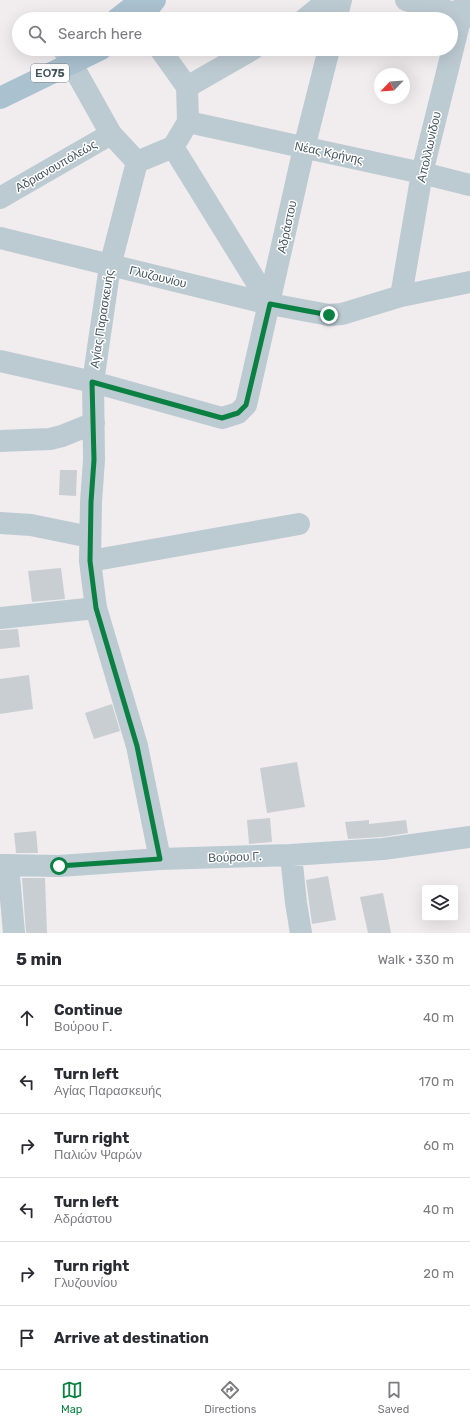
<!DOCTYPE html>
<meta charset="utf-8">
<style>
:root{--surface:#fff;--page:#f2f2f3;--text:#2b2b33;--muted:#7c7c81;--line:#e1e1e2;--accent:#0b8043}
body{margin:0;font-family:Rubik,sans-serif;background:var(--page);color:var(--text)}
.controls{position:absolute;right:12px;bottom:12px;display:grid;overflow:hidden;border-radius:4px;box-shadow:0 4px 16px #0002}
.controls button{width:36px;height:36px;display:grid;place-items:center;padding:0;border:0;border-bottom:1px solid var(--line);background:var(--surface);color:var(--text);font:20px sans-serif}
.compass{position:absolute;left:374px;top:68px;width:36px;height:36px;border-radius:50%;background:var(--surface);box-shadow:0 4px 16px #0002;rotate:245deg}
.stop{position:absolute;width:12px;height:12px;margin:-9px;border:3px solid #0b8043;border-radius:50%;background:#fff}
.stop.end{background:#0b8043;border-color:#fff;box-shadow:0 1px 4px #0008}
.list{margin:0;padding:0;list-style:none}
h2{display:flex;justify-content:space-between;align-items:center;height:52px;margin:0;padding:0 16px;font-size:17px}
h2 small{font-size:13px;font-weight:400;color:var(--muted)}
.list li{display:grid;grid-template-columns:26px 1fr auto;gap:12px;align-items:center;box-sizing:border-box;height:64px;padding:0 16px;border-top:1px solid var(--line)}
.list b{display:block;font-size:15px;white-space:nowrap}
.list p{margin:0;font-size:13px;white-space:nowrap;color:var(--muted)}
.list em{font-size:13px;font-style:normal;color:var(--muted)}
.icon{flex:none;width:22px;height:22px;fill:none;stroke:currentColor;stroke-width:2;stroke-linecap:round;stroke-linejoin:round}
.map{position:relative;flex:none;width:470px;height:933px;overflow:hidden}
.search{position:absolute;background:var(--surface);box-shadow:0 4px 16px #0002;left:12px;right:12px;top:12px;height:44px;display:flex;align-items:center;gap:10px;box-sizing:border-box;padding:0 14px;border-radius:22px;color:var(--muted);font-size:15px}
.sheet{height:436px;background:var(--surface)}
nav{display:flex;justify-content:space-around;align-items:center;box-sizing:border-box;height:56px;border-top:1px solid var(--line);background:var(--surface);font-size:11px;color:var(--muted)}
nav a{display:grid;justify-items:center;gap:2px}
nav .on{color:var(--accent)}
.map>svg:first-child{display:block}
.building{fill:#c9ced3}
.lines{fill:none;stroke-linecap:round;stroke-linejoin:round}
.minor{stroke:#bccad2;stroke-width:22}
.major{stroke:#aac1d0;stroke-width:22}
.route{stroke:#0b8043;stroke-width:5}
.labels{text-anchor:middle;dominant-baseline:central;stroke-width:3;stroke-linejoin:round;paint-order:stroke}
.shield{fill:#fff;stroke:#7c878e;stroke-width:1}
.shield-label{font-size:11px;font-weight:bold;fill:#44545d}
.street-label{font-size:12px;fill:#44545d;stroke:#fff}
</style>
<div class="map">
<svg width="470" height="933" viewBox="0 0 470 933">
<rect width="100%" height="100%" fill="#f1edee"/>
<path class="building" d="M 60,470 L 77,470 L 76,496 L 59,495 Z
M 61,568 L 65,599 L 32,602 L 28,571 Z
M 18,629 L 20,647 L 0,649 L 0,630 Z
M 29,675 L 33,709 L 0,714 L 0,679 Z
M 112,704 L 120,731 L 94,739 L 85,713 Z
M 297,762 L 305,807 L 267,813 L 260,768 Z
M 270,818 L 272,842 L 249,844 L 247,820 Z
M 369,820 L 369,824 L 406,820 L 408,833 L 382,837 L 348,839 L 345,822 Z
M 36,831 L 38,853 L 16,853 L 14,833 Z
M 328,876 L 336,920 L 312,924 L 306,880 Z
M 22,878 L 45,878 L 47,933 L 26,933 Z
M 383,893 L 391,933 L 368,933 L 360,897 Z"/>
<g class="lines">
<path class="minor" d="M 406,0 L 470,17
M 305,19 L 328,0
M 336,19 L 341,0
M 160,49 L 187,87 L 188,122 L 173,147 L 137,162 L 110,266 L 93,382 L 94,460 L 91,502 L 90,561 L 96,608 L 137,746 L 160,859
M 65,52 L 111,134 L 137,162
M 187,87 L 253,49
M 188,122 L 422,173 L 470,185
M 173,147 L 270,304
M 0,198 L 111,134
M 0,238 L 270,304 L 329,315 L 342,314 L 401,296 L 470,282
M 401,296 L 422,173 L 465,0
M 0,361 L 93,382 L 222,418 L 238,413 L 246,405 L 304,148 L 329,49
M 0,441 L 50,439 L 62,436 L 94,423
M 0,523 L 31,525 L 90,537
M 90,561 L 299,524
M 0,618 L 96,608
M 291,855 L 296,903 L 301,933
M 0,865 L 59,866 L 160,859 L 291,855 L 383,849 L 470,837
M 8,865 L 14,933"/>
<path class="major" d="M 117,19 L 131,8 L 137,0
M 140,19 L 155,0
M 0,98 L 101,49"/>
</g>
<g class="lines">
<path class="route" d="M 59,866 L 160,859 L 137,746 L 96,608 L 90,561 L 91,502 L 94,460 L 92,382 L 222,418 L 238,413 L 246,405 L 270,304 L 329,315"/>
</g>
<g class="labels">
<rect class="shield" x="31" y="64" width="38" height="18" rx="3"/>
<g class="shield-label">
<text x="50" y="73">ΕΟ75</text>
</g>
<g class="street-label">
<text transform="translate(429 147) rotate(-77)">Απολλωνίδου</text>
<text transform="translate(329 153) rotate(12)">Νέας Κρήνης</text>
<text transform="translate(56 166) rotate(-30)">Αδριανουπόλεώς</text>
<text transform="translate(287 227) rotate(-78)">Αδράστου</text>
<text transform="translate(158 277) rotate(14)">Γλυζουνίου</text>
<text transform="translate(102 319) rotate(-81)">Αγίας Παρασκευής</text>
<text transform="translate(235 857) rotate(-2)">Βούρου Γ.</text>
</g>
</g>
</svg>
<div class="controls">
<button><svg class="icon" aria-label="layers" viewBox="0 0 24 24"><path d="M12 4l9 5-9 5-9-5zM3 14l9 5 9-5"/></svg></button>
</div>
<svg class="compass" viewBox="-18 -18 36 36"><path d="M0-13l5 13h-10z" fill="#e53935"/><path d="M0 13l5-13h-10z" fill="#7c7c81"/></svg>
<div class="stop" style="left:59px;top:866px"></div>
<div class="stop end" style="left:329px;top:315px"></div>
<div class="search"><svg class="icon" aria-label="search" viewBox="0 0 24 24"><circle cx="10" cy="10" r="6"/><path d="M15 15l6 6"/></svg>Search here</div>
</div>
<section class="sheet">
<h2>5 min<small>Walk · 330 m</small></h2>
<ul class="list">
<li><svg class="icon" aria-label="ahead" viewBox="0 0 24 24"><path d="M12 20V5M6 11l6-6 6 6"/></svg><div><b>Continue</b><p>Βούρου Γ.</p></div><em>40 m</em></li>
<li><svg class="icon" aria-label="left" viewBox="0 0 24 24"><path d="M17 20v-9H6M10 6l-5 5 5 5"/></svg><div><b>Turn left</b><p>Αγίας Παρασκευής</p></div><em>170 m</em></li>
<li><svg class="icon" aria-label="right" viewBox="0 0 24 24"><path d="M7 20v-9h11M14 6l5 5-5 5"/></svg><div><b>Turn right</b><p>Παλιών Ψαρών</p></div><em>60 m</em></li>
<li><svg class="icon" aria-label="left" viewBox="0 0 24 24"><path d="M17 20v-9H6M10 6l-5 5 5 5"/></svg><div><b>Turn left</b><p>Αδράστου</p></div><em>40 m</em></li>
<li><svg class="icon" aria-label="right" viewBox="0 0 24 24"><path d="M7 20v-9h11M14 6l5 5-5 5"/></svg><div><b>Turn right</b><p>Γλυζουνίου</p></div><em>20 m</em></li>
<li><svg class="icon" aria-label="arrive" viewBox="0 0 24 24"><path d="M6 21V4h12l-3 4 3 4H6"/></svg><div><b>Arrive at destination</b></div></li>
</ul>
</section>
<nav>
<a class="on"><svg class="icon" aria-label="map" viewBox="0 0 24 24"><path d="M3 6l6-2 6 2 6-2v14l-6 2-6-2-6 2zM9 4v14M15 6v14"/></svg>Map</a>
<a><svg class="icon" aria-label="directions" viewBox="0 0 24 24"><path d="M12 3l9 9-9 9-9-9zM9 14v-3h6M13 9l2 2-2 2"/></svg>Directions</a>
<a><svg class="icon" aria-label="saved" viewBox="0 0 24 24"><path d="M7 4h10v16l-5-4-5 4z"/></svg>Saved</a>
</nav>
